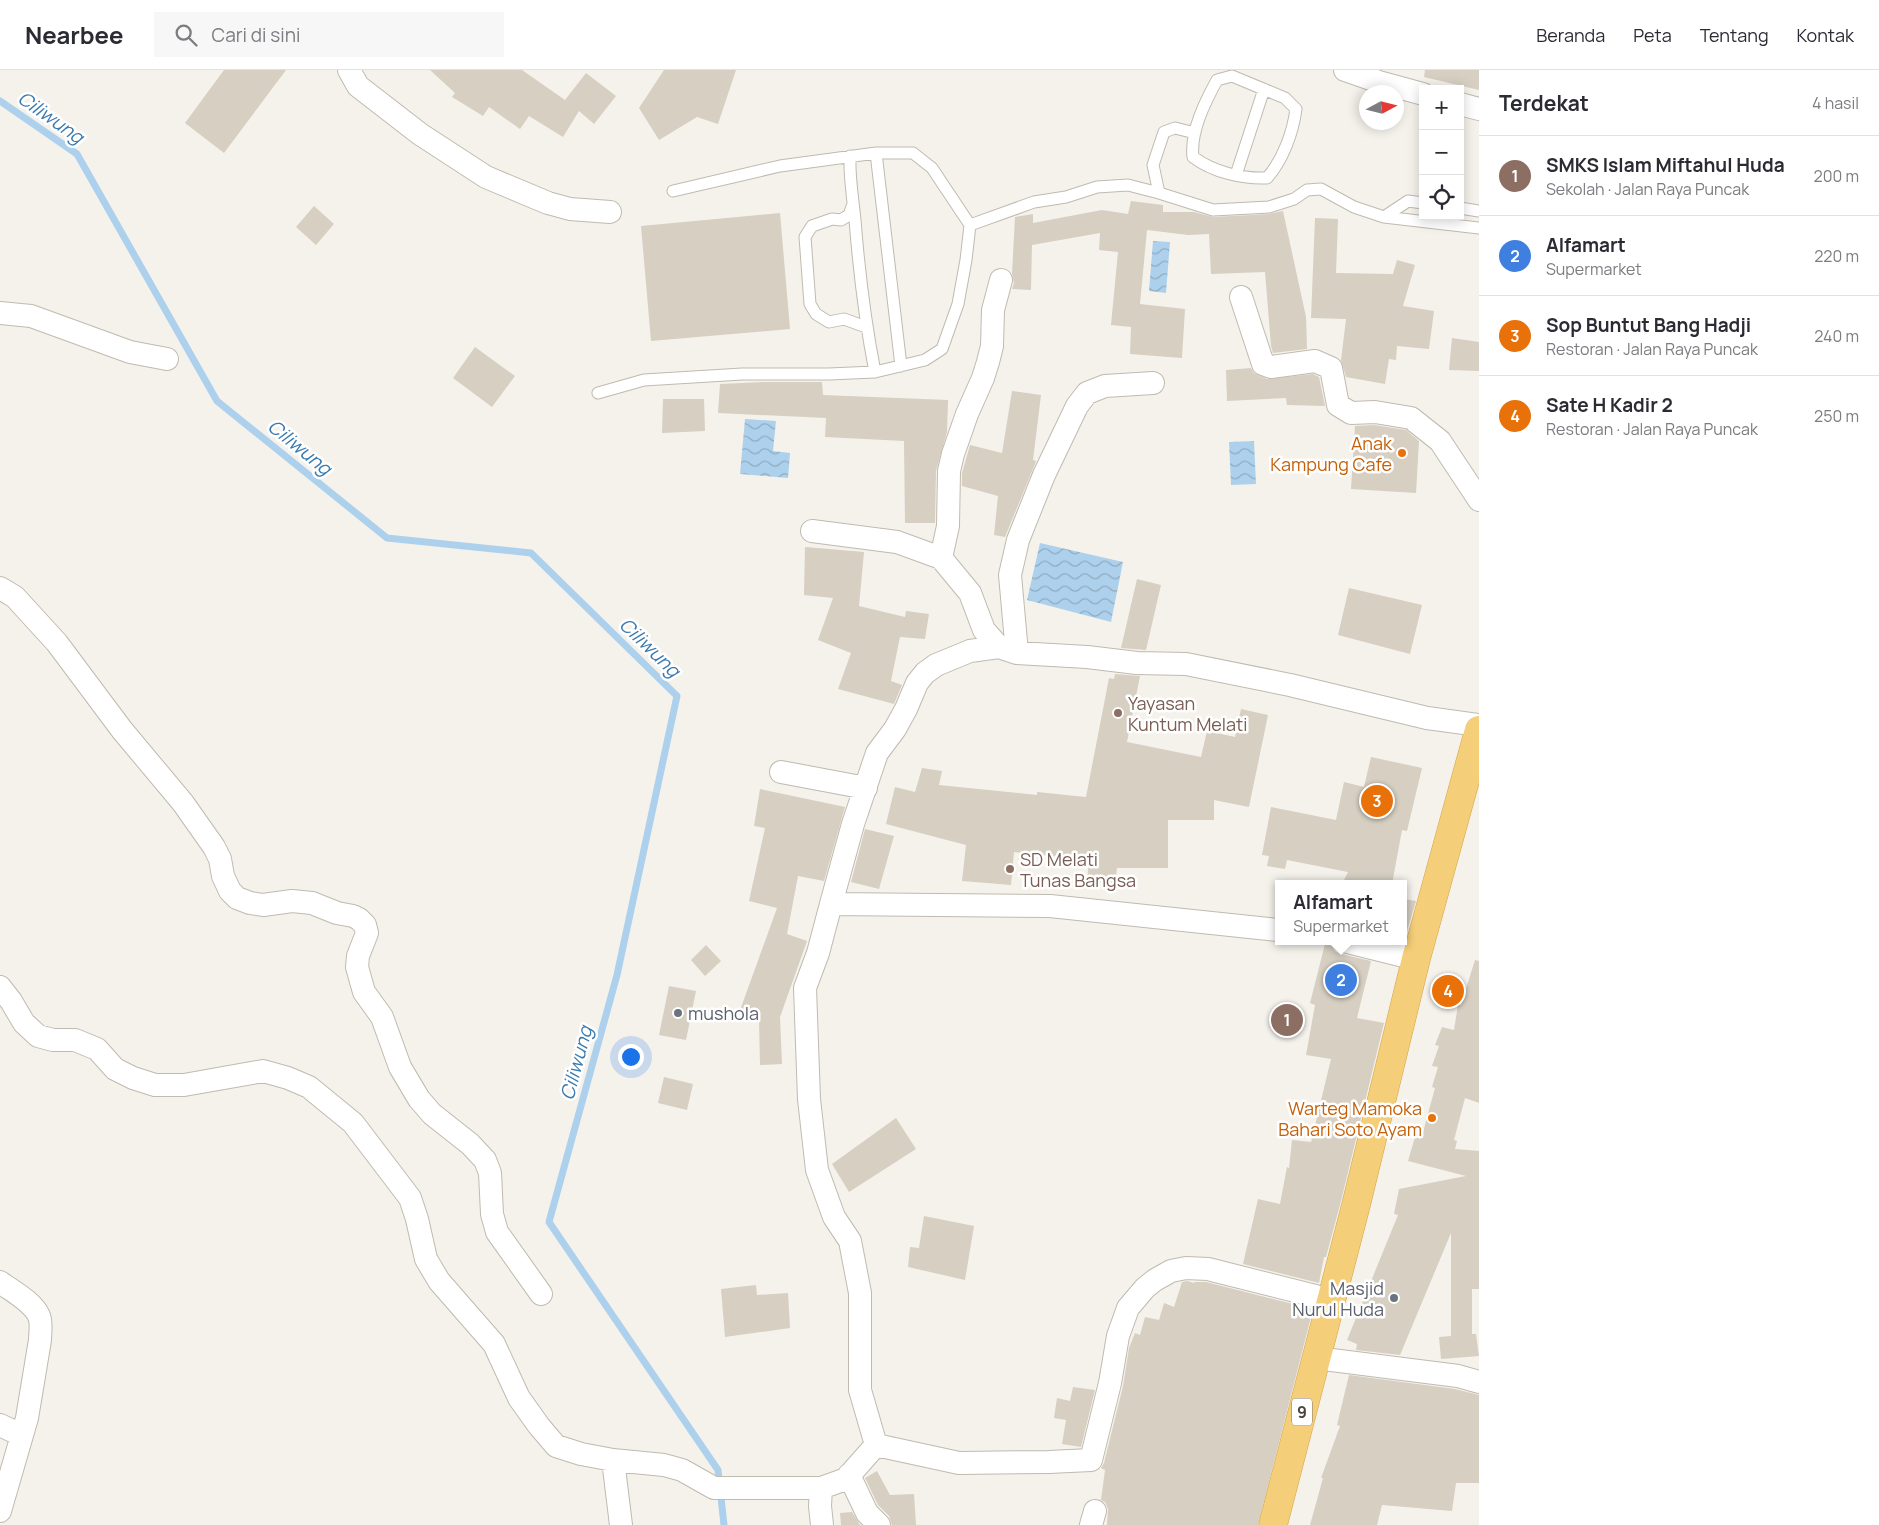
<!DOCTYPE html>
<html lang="id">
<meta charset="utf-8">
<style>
:root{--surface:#fff;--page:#f7f7f7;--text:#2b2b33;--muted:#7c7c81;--line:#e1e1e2;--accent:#0b8043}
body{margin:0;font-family:Manrope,sans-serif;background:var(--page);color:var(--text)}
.controls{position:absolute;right:15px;top:15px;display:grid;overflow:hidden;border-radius:0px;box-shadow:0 2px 12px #0003}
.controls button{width:45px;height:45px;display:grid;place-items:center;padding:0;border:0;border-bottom:1px solid var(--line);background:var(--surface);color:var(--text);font:25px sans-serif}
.compass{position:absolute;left:1359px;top:15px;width:45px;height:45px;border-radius:50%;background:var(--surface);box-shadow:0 2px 12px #0003;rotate:83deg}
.you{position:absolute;left:630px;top:986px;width:18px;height:18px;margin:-12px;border:4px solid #fff;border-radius:50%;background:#1a73e8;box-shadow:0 0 0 8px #1a73e833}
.badge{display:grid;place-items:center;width:32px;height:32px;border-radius:50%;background:var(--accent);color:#fff;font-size:16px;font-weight:700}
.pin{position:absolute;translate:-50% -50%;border:2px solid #fff;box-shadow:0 1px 5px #0006}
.popup{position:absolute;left:1275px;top:810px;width:132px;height:65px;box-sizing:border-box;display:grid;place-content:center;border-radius:0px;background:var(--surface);filter:drop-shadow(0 1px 4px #0005);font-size:16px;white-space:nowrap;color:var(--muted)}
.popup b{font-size:19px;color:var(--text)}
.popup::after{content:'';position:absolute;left:50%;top:100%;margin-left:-10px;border:10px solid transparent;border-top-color:var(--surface)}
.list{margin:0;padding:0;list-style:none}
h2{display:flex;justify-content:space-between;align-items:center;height:65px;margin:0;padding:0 20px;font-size:21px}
h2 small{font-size:16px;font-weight:400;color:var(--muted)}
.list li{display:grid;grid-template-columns:32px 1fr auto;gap:15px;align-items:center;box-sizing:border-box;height:80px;padding:0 20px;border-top:1px solid var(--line)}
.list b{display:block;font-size:19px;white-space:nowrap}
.list p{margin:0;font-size:16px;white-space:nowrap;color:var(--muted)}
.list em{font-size:16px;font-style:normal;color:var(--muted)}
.icon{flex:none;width:28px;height:28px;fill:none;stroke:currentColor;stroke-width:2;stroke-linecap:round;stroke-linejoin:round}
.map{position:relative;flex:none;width:1479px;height:1455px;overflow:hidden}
header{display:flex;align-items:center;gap:30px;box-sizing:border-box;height:70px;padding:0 25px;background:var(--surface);border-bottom:1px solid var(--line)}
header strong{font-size:24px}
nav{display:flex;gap:28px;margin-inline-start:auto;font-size:18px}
.search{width:350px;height:45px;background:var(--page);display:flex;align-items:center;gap:12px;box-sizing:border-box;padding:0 18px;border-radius:0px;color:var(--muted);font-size:19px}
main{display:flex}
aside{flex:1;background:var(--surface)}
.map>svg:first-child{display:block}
.water{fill:url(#water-waves)}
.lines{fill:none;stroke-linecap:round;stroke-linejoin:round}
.stream{stroke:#add1ec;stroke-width:7}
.building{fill:#d6cfc2}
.lane-casing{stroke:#c0baaf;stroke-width:13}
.street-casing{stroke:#c0baaf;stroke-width:24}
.highway-casing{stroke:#d4a447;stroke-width:29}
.lane{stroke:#fff;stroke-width:11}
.street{stroke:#fff;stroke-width:22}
.highway{stroke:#f4ce78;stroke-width:28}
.food-dot{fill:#e8710a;stroke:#fff;stroke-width:2}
.education-dot{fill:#8d6e63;stroke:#fff;stroke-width:2}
.worship-dot{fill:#6b7280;stroke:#fff;stroke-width:2}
.labels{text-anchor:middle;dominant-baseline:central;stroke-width:5;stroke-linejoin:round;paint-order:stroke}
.shield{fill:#fff;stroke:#807b75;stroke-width:1}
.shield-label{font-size:16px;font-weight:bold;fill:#49433a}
.food-label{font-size:18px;fill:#c56008;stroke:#fff;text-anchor:end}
.education-label{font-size:18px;fill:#785e54;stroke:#fff;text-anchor:start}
.worship-label{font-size:18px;fill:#5b616d;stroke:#fff;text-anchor:start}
.water-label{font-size:19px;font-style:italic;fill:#397aaf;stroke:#fff}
</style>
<header>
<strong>Nearbee</strong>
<div class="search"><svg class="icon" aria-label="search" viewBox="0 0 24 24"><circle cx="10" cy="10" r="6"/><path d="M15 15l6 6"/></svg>Cari di sini</div>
<nav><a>Beranda</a><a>Peta</a><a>Tentang</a><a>Kontak</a></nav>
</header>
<main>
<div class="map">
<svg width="1479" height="1455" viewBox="0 0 1479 1455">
<defs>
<pattern id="water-waves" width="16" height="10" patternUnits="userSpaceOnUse" patternTransform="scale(1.25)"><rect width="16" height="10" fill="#add1ec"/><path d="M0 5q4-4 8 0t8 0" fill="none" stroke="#8fabc0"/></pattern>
</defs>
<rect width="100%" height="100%" fill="#f5f2ec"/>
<path class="water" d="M 1153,171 L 1170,172 L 1166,223 L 1149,221 Z
M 745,349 L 776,351 L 773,381 L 790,383 L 788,408 L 740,404 Z
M 1254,371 L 1256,414 L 1231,415 L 1229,372 Z
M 1040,473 L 1123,492 L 1111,552 L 1027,530 Z"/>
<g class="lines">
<path class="stream" d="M 0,31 L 77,84 L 217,331 L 387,468 L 531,483 L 677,626 L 617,905 L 549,1152 L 718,1400 L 724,1455"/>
</g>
<path class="building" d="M 224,0 L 286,0 L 224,83 L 185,53 Z
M 430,0 L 522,0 L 565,30 L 586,3 L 616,26 L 594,54 L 579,41 L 563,67 L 529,46 L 520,59 L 489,37 L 483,46 L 452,27 L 455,23 Z
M 664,0 L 736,0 L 718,54 L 697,47 L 659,70 L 639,38 Z
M 1425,0 L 1479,0 L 1479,20 L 1424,7 Z
M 1131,131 L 1163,135 L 1163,142 L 1194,142 L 1213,147 L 1269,144 L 1283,141 L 1306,247 L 1307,279 L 1273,283 L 1271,276 L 1265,202 L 1211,204 L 1209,164 L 1188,165 L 1147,160 L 1140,234 L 1185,239 L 1182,288 L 1130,284 L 1131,257 L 1111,255 L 1118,182 L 1099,180 L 1100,163 L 1032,175 L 1031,220 L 1012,219 L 1014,213 L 1012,204 L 1015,147 L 1033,144 L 1033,153 L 1102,140 L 1128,144 Z
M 314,136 L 334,154 L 316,175 L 296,157 Z
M 780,143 L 790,259 L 651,271 L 641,156 Z
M 1315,148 L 1338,149 L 1336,203 L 1393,204 L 1397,190 L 1415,195 L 1403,236 L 1434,241 L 1429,279 L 1397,276 L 1396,290 L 1389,289 L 1385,314 L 1346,307 L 1341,290 L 1346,249 L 1311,248 Z
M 1452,268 L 1479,272 L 1479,301 L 1449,300 Z
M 475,277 L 515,306 L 492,337 L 453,308 Z
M 1251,298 L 1254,303 L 1267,309 L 1313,304 L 1319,307 L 1325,336 L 1287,335 L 1286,328 L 1227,331 L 1226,300 Z
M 764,312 L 822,312 L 823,325 L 948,330 L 947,362 L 936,401 L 935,453 L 905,453 L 904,371 L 825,367 L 826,348 L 718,343 L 720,314 Z
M 1012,321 L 1041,325 L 1033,390 L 1036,391 L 1035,394 L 1005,467 L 994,465 L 998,426 L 962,416 L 962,403 L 970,375 L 1002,383 Z
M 663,329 L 704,329 L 705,361 L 662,363 Z
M 1374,355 L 1406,360 L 1419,371 L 1416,423 L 1351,419 L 1355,356 Z
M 805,477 L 864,482 L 859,536 L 905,547 L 906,541 L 929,544 L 925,569 L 900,567 L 891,611 L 902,615 L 894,634 L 838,619 L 851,583 L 818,570 L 833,528 L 804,525 Z
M 1137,509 L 1161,515 L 1146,580 L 1121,578 Z
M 1349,518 L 1422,535 L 1410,584 L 1338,565 Z
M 1115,604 L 1140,606 L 1127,672 L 1201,687 L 1207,661 L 1235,667 L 1241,639 L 1268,645 L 1249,737 L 1214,730 L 1214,750 L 1168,750 L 1168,798 L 1117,798 L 1115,814 L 1087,811 L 1089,790 L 1014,782 L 1011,815 L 962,811 L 966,775 L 886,754 L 895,717 L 915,722 L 922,698 L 942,701 L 939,715 L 1037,725 L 1037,722 L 1086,727 L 1109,608 L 1114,609 Z
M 1371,687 L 1422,698 L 1407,761 L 1402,760 L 1392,814 L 1342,814 L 1348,802 L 1287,790 L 1285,799 L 1267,796 L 1269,786 L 1262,785 L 1271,737 L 1336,750 L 1344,712 L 1364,717 Z
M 760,719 L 845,737 L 824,811 L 798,806 L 787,864 L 807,871 L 780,947 L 782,994 L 760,995 L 759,950 L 739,943 L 777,838 L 749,831 L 765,758 L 754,756 Z
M 865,759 L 894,766 L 879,819 L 851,812 Z
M 1404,829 L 1416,831 L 1407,861 L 1404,861 Z
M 1325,874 L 1332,876 L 1335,881 L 1341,884 L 1371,891 L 1357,948 L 1384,953 L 1341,1131 L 1326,1187 L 1324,1187 L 1319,1213 L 1243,1194 L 1258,1129 L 1280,1134 L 1287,1097 L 1289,1098 L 1292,1070 L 1311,1072 L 1331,989 L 1306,985 L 1315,935 L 1310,933 Z
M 706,875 L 721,891 L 705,906 L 691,890 Z
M 1475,890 L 1479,891 L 1479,1033 L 1465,1028 L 1454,1070 L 1457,1071 L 1455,1079 L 1479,1081 L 1479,1219 L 1472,1219 L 1472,1264 L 1476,1264 L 1479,1286 L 1441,1289 L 1439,1267 L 1451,1266 L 1451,1163 L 1400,1285 L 1356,1280 L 1357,1274 L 1347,1270 L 1398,1145 L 1394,1144 L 1399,1119 L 1466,1106 L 1408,1091 L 1417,1060 L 1423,1062 L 1435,1018 L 1432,1017 L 1438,997 L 1432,996 L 1439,976 L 1435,975 L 1442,957 L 1454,960 L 1458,935 L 1461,935 Z
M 669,916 L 696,921 L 686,970 L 659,965 Z
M 664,1007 L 693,1014 L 687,1040 L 658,1033 Z
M 896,1048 L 916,1079 L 849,1122 L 832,1094 Z
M 924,1146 L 974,1156 L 965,1210 L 908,1197 L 910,1177 L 919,1178 Z
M 1187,1211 L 1194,1213 L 1195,1212 L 1206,1212 L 1313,1239 L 1258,1455 L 1107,1455 L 1108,1439 L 1105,1432 L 1101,1430 L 1105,1400 L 1101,1398 L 1104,1393 L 1123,1316 L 1129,1278 L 1135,1263 L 1140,1265 L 1145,1247 L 1159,1250 L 1164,1233 L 1174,1237 L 1182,1212 Z
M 756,1215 L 757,1225 L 788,1223 L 790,1258 L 725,1267 L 721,1219 Z
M 1349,1305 L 1455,1319 L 1479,1325 L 1479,1413 L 1456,1413 L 1452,1441 L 1382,1435 L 1377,1455 L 1310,1455 L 1323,1408 L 1321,1408 L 1340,1356 L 1337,1355 Z
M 1073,1317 L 1095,1320 L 1081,1377 L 1062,1374 L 1066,1350 L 1054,1348 L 1057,1328 L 1070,1331 Z
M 877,1401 L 890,1425 L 914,1424 L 916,1455 L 892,1455 L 889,1446 L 878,1435 L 865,1408 Z
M 852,1442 L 860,1455 L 841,1455 L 840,1443 Z"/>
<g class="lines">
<defs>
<path id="lane" d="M 1232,6 L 1285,28 L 1296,39 C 1293,62 1283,90 1267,108 C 1242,109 1213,102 1193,87 C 1190,62 1205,32 1217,10 Z
M 1195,63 L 1175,58 L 1164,62 L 1153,95 L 1159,123 L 1213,140 L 1269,137 L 1294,129 L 1307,120 L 1321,119 L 1354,137 L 1384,147 L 1479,158
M 876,83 L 901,296
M 850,86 C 849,107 853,129 855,150 C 859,201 865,251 875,302
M 1236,105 L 1264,19
M 673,121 L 780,96 L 876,83 L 913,83 L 932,98 L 970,155
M 853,134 L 849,145 L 841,150 L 832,149 L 812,156 L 805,167 L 810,234 L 816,244 L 829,252 L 844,249 L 866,257
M 1460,138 L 1479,141
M 1384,147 L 1408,131 L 1423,133
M 598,323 L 644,310 L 742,304 L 829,304 L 875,302 L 925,290 L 942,279 L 958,234 L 966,190 L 970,155 L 1034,132 L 1066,127 L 1097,117 L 1128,115 L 1159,123"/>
<path id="street" d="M 349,0 L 358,16 L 420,64 L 486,107 L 548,133 L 570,139 L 610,142
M 1345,0 L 1379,12 L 1423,24
M 1460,34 L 1479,39
M 1241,227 L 1263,294 L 1271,297 L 1315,291 L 1331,298 L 1338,335 L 1351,343 L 1375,342 L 1411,348 L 1440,371 L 1479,430
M 0,243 L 31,246 L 130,282 L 167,289
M 812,461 L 897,472 L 941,488 L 970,523 L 984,560 L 999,577 L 1017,583 L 1087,587 L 1137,593 L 1186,594 L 1290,615 L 1427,648 L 1479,655
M 941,488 L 948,456 L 949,401 L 953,384 L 967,344 L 983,308 L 988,292 L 992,276 L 993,240 L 1001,210
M 0,518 L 15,527 L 57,573 L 122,660 L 183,733 L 214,777 L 220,789 L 223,806 L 230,821 L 237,828 L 250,833 L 263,835 L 292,831 L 312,833 L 337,843 L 353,846 L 359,849 L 365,855 L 367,863 L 358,886 L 357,897 L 364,922 L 382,947 L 400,997 L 419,1029 L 432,1044 L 470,1074 L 485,1090 L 490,1103 L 492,1144 L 497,1162 L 541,1224
M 999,577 L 970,581 L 936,595 L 925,603 L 917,613 L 906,639 L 895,659 L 877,683 L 853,754 L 831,834 L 1050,836 L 1278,860
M 1017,583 L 1010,505 L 1018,470 L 1044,405 L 1077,336 L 1087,323 L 1105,316 L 1153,313
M 781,702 L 866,718
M 831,834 L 818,883 L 805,918 L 809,1029 L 817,1100 L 834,1147 L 850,1171 L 860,1223 L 860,1320 L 876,1375
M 1344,871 L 1416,889
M 0,917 L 11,931 L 24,953 L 38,966 L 53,970 L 75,970 L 97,979 L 115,999 L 133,1008 L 155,1015 L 184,1015 L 263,1001 L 288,1008 L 309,1017 L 353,1053 L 410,1128 L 417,1149 L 426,1189 L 439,1211 L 494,1274 L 519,1328 L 539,1356 L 556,1376 L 581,1384 L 613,1390 L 664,1395 L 682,1400 L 714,1418 L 821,1418 L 846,1409 L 876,1375
M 0,1212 C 12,1221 33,1232 39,1246 C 42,1253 40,1263 40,1270 L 27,1348 L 0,1441
M 1316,1288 L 1458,1306 L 1479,1312
M 0,1355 L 21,1365
M 876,1375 L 959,1393 L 1049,1392 L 1091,1390 L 1110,1313 L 1118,1266 L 1128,1238 L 1145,1218 L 1155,1210 L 1171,1201 L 1186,1198 L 1208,1199 L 1331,1230
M 613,1390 L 621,1455
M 849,1405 L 867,1443 L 879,1455
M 821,1418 L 820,1436 L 822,1455
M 1091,1455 L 1095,1441"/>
<path id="highway" d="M 1273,1455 L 1356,1135 L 1416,889 L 1479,660"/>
</defs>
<use href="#lane" class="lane-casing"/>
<use href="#street" class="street-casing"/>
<use href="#highway" class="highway-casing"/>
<use href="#lane" class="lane"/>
<use href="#street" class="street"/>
<use href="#highway" class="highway"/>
</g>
<g class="food-dot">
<circle cx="1402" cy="383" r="5"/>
<circle cx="1432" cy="1048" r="5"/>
</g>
<g class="education-dot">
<circle cx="1118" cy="643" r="5"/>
<circle cx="1010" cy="799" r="5"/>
</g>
<g class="worship-dot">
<circle cx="678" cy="943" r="5"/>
<circle cx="1394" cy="1228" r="5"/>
</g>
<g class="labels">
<rect class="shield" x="1292" y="1328.5" width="20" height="27" rx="4"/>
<g class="shield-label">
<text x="1302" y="1342">9</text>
</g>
<g class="food-label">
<text x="1392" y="373">Anak<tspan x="1392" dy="21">Kampung Cafe</tspan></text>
<text x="1422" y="1038">Warteg Mamoka<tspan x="1422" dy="21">Bahari Soto Ayam</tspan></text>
</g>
<g class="education-label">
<text x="1128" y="633">Yayasan<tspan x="1128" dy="21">Kuntum Melati</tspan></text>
<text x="1020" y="789">SD Melati<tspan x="1020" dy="21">Tunas Bangsa</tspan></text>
</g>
<g class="worship-label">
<text x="688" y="943">mushola</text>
<text x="1384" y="1218" text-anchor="end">Masjid<tspan x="1384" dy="21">Nurul Huda</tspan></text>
</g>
<g class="water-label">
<text transform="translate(51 47) rotate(35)">Ciliwung</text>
<text transform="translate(300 377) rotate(39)">Ciliwung</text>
<text transform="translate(650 577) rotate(44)">Ciliwung</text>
<text transform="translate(576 993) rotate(-75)">Ciliwung</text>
</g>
</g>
</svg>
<div class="controls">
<button>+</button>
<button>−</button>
<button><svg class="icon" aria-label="locate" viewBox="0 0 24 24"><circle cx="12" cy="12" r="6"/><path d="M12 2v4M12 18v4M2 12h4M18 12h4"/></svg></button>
</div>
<svg class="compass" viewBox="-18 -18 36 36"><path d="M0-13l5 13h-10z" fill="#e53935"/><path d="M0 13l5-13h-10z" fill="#7c7c81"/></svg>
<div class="you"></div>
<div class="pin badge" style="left:1287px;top:950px;background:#8d6e63">1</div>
<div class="pin badge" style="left:1341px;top:910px;background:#3f7fe0">2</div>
<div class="popup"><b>Alfamart</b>Supermarket</div>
<div class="pin badge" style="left:1377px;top:731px;background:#e8710a">3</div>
<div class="pin badge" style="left:1448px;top:921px;background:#e8710a">4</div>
</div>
<aside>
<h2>Terdekat<small>4 hasil</small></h2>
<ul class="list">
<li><span class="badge" style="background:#8d6e63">1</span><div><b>SMKS Islam Miftahul Huda</b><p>Sekolah · Jalan Raya Puncak</p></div><em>200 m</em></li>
<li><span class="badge" style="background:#3f7fe0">2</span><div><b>Alfamart</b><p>Supermarket</p></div><em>220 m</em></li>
<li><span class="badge" style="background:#e8710a">3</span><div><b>Sop Buntut Bang Hadji</b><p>Restoran · Jalan Raya Puncak</p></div><em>240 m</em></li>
<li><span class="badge" style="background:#e8710a">4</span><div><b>Sate H Kadir 2</b><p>Restoran · Jalan Raya Puncak</p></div><em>250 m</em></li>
</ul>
</aside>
</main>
